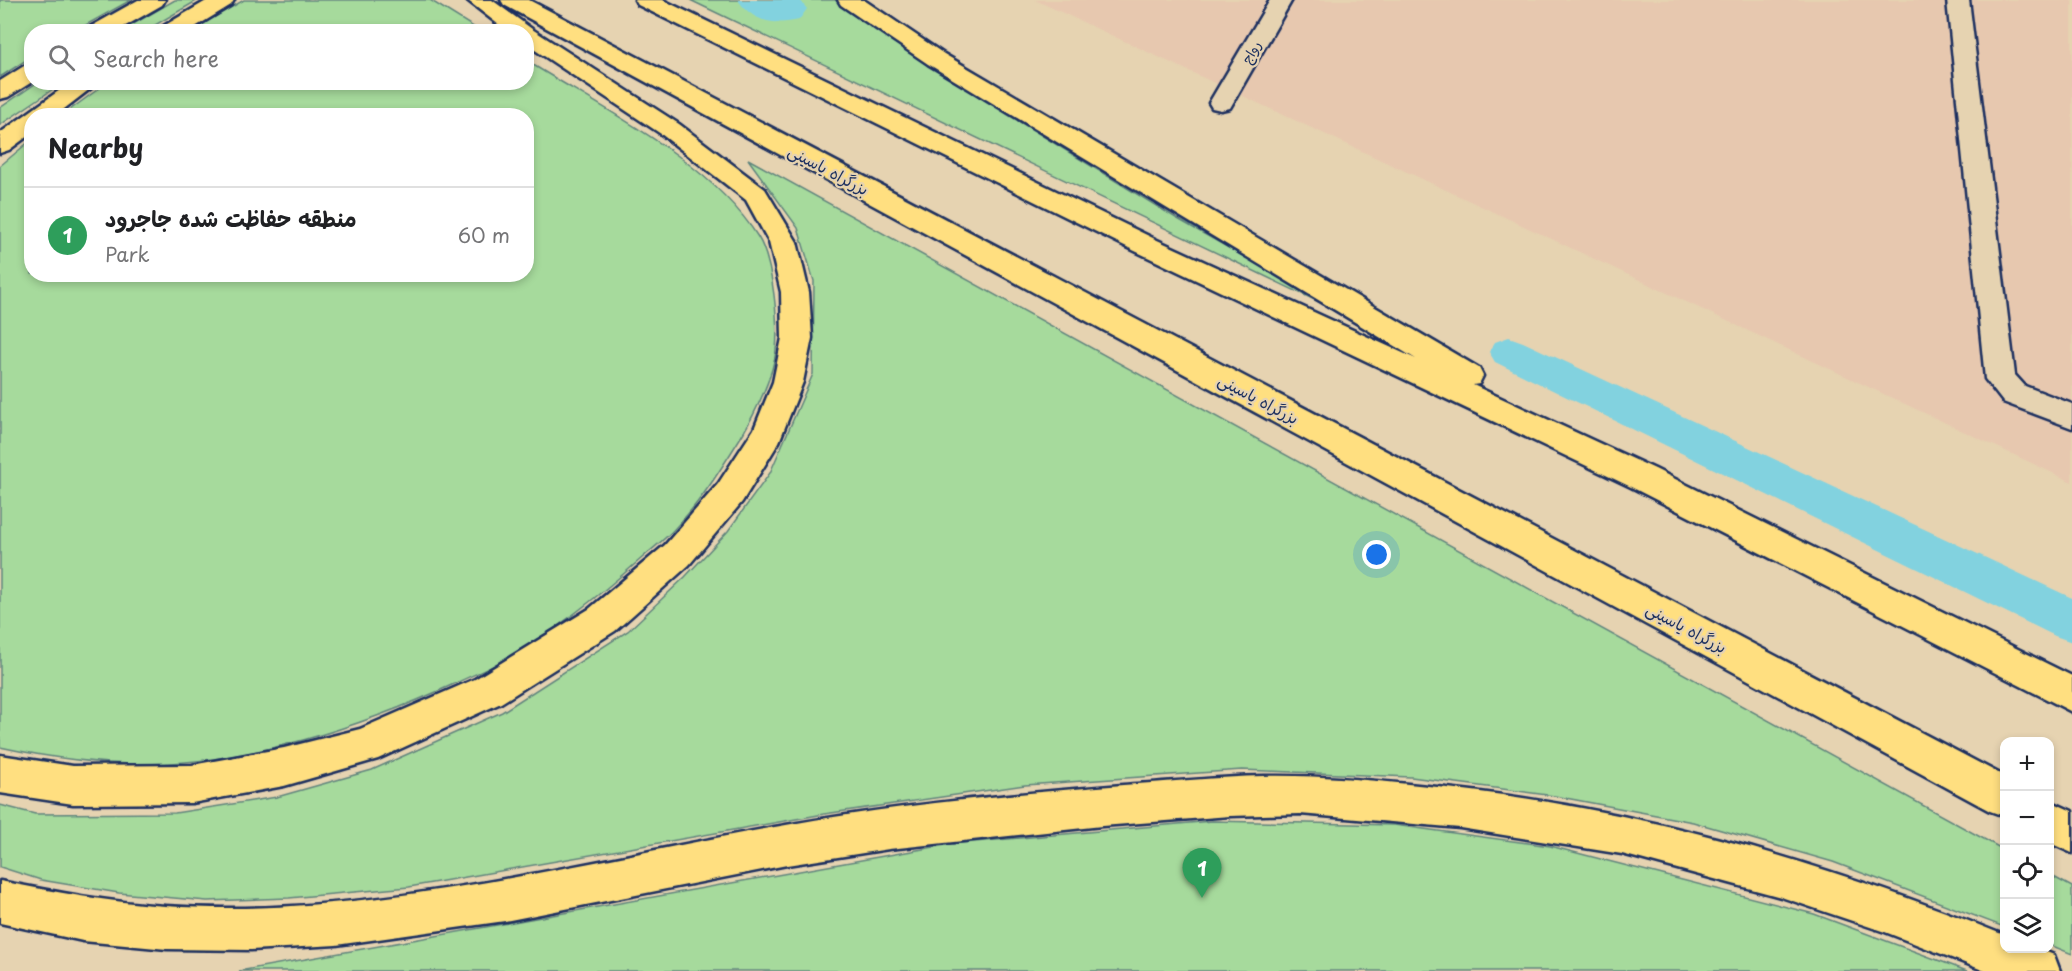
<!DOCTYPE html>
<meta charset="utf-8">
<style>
:root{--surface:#fff;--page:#f2f2f2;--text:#202124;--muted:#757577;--line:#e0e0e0;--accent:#c8321e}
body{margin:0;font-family:"Playpen Sans","Playpen Sans Arabic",sans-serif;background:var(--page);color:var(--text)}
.controls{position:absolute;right:18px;bottom:18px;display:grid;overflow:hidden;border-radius:12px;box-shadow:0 3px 9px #0003}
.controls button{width:54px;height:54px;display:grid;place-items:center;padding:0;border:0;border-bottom:2px solid var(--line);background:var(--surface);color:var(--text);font:30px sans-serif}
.you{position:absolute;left:1377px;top:555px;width:21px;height:21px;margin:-15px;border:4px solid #fff;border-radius:50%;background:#1a73e8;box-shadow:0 0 0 9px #1a73e833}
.badge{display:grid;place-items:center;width:39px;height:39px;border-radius:50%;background:var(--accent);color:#fff;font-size:20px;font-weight:700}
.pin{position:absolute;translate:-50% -50px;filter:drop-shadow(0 2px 3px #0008)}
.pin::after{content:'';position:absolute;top:32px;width:21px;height:18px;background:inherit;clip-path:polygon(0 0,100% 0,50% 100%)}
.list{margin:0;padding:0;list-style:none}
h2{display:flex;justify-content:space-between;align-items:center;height:78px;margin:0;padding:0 24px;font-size:26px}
h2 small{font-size:20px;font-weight:400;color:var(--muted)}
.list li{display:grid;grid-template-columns:39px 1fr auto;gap:18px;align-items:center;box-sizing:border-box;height:96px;padding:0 24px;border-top:2px solid var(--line)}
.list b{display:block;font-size:22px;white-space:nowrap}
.list p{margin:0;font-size:20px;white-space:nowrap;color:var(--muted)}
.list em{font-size:20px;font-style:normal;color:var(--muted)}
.icon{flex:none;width:33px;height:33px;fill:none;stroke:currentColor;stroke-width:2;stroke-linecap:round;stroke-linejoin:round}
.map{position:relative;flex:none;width:2072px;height:971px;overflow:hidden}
.search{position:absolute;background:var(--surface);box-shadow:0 3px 9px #0003;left:24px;top:24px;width:510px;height:66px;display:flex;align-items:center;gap:15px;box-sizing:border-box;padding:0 21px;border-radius:24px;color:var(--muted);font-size:22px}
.panel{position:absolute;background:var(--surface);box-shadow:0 3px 9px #0003;left:24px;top:108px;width:510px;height:174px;border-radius:24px}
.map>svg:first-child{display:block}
.built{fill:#e7c8af}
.green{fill:#a6da9c;stroke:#60847d;stroke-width:1.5}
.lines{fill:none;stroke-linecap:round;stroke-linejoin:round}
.canal{fill:#82d2df;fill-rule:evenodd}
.river{fill:#82d2df;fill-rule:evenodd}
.minor-casing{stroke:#1b2f5e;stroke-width:5}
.highway-casing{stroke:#1b2f5e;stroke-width:5}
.minor{fill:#e6d3b1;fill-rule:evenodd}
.highway{fill:#ffdf80;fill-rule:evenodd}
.labels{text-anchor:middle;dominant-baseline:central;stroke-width:4.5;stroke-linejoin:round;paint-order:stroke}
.far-street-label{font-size:14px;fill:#1b2f5e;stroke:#e6d3b1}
.street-label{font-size:16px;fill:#1b2f5e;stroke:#e6d3b1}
</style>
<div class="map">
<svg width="2072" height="971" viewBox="0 0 2072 971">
<rect width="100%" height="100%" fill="#e6d3b1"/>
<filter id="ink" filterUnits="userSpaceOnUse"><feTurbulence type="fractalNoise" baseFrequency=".0167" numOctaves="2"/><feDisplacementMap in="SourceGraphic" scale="12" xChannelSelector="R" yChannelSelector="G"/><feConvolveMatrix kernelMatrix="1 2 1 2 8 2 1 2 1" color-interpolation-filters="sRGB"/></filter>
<g filter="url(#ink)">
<path class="built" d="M 1035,0 L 2072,0 L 2072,482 L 1543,235 Z"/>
<path class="green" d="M 0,0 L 131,0 L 75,31 L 32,32 L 31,57 L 0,77 Z
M 175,0 L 198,0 L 145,31 L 121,31 Z
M 244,0 L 430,0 L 480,31 L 190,31 Z
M 690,0 L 835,0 L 984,100 L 1176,218 L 1350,317 Z
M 527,61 C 601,108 710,160 758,237 C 773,261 780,328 775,357 C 770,383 757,409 744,432 C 724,464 703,499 677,526 C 667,538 653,548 642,558 C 601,594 558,629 511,657 C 494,667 474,674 456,683 C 361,727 248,764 142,764 C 94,764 46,757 0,747 L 0,166 L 31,140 L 32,274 L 526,274 L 526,116 L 63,115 L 108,82 L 526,82 Z
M 38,82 L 62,83 L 0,125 L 0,108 Z
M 748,159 L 2004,850 L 2004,927 L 1833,862 L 1693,822 L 1555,796 L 1411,777 L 1242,770 L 1025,785 L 824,814 L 409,887 L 289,898 L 207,901 L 119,893 L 41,880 L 0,867 L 0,805 L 35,814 L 175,813 L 277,797 L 372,770 L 502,712 L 628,631 L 685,577 L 728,531 L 770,473 L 813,374 L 814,281 L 798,228 Z
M 1212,821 L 1394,825 L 1550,846 L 1814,914 L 1967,971 L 239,971 L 951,844 Z
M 2050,875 L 2072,887 L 2072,954 L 2050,945 Z"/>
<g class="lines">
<path class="canal" d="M 1509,337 L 1523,342 L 2072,598 L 2072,642 L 2055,636 L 1495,362 L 1489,352 L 1495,342 Z"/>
<path class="river" d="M 738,0 L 800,0 L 807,9 L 799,20 C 774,26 753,22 738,0 Z"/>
<defs>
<path id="minor" d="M 1270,0 L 1292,0 L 1230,108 L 1221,110 L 1212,108 L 1209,103 Z
M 1947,0 L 1969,0 L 2015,375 L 2025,386 L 2072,404 L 2072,428 L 2003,402 L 1985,379 Z"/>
<path id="highway" d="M 138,0 L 165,0 L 162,5 L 115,32 L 87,32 L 90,27 Z
M 208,0 L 234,0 L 231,5 L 187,32 L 159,32 L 162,27 Z
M 467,0 L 492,0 L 532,29 L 679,124 L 765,189 L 797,242 L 809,292 L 812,338 L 803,382 L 779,442 L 742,502 L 689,565 L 615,631 L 501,703 L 378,759 L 284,786 L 192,803 L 73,804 L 0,793 L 0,755 L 73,766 L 192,765 L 284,748 L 360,729 L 475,679 L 589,609 L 665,545 L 718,484 L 754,429 L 773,382 L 782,338 L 781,292 L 769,242 L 746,200 L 661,134 L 526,44 L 526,32 L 508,32 Z
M 501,0 L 529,0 L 2004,776 L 2004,816 L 1990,811 L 504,5 Z
M 635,0 L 663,0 L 1155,239 L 1416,359 L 928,64 L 841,5 L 838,0 L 864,0 L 944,54 L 1479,368 L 1483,376 L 1479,384 L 1473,385 L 1655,469 L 2072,676 L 2072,712 L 1631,487 L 1135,251 L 638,5 Z
M 32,64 L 32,82 L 8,97 L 0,99 L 0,81 L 24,66 Z
M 71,82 L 99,82 L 55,116 L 32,116 L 32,133 L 9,150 L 0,153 L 0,133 Z
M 1264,776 C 1316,775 1367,780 1418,785 C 1627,805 1811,857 2004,935 L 2004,948 L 2037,948 L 2054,955 L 2060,971 L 1985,971 L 1885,932 L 1781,897 L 1622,854 L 1460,828 L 1300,814 L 1230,816 L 1102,826 L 889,849 L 787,865 L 505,921 L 336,945 L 251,950 L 167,949 L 83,941 L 0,923 L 0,881 C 55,892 109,902 165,906 C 370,920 585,860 786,825 C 897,805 1011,794 1123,785 C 1170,782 1217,777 1264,776 Z
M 2050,801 L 2072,811 L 2072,853 L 2050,843 Z"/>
</defs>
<use href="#minor" class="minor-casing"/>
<use href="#highway" class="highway-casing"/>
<use href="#minor" class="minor"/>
<use href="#highway" class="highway"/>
</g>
</g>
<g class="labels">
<g class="far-street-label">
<text transform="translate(1251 52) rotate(-60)">رواج</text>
</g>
<g class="street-label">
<text transform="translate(829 169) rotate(28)">بزرگراه یاسینی</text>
<text transform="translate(1259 398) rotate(28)">بزرگراه یاسینی</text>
<text transform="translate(1687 627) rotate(28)">بزرگراه یاسینی</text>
</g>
</g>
</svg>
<div class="controls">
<button>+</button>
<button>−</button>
<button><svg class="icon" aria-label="locate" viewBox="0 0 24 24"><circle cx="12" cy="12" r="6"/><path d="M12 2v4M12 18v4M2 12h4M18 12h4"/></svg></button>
<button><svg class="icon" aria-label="layers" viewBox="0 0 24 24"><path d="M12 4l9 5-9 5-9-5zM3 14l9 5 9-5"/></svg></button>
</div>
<div class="you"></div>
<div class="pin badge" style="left:1202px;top:898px;background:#2e9e5b">1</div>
<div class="search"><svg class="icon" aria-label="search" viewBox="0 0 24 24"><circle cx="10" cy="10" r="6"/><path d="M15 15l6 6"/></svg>Search here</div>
<section class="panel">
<h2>Nearby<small></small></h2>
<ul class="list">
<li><span class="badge" style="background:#2e9e5b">1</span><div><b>منطقه حفاظت شده جاجرود</b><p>Park</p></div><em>60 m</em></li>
</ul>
</section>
</div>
